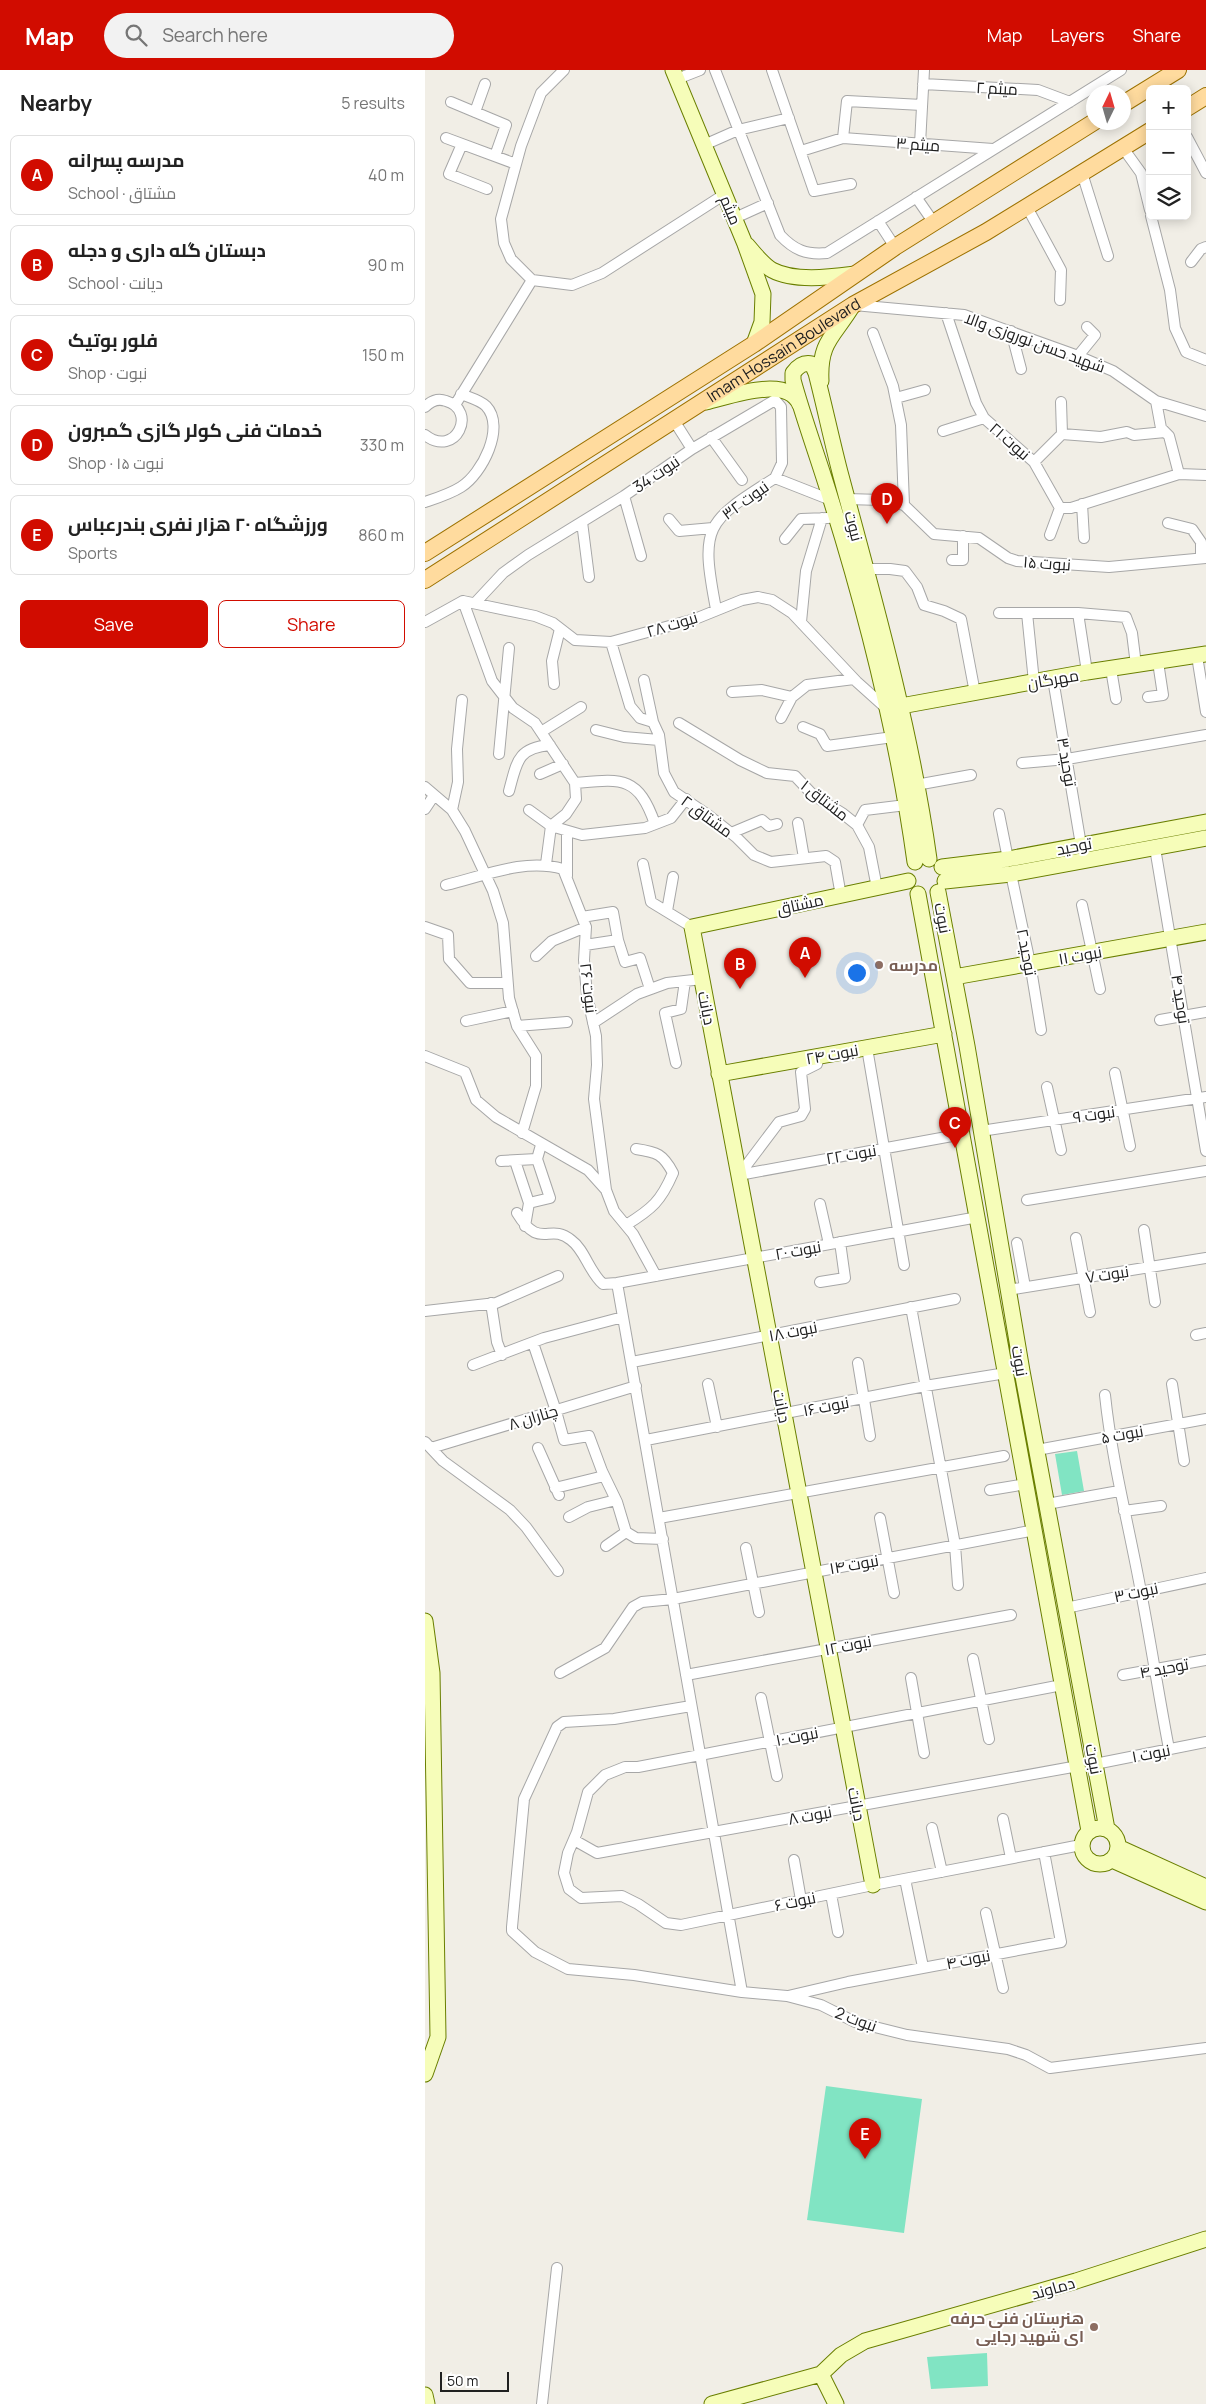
<!DOCTYPE html>
<meta charset="utf-8">
<style>
:root{--surface:#fff;--page:#f2f2f2;--text:#222;--muted:#767676;--line:#e0e0e0;--accent:#d10c00}
body{margin:0;font-family:Manrope,Cairo,sans-serif;background:var(--page);color:var(--text)}
.controls{position:absolute;right:15px;top:15px;display:grid;overflow:hidden;border-radius:8px;box-shadow:0 2px 12px #0003}
.controls button{width:45px;height:45px;display:grid;place-items:center;padding:0;border:0;border-bottom:1px solid var(--line);background:var(--surface);color:var(--text);font:25px sans-serif}
.compass{position:absolute;left:661px;top:15px;width:45px;height:45px;border-radius:50%;background:var(--surface);box-shadow:0 2px 12px #0003;rotate:5deg}
.scale{position:absolute;left:15px;bottom:12px;width:69px;box-sizing:border-box;padding-left:5px;border:2px solid #202020;border-top:0;font-size:14px;line-height:18px;white-space:nowrap;color:#202020;-webkit-text-stroke:4px #fff;paint-order:stroke}
.you{position:absolute;left:431px;top:902px;width:18px;height:18px;margin:-12px;border:4px solid #fff;border-radius:50%;background:#1a73e8;box-shadow:0 0 0 8px #1a73e833}
.badge{display:grid;place-items:center;width:32px;height:32px;border-radius:50%;background:var(--accent);color:#fff;font-size:16px;font-weight:700}
.pin{position:absolute;translate:-50% -41px;filter:drop-shadow(0 1px 2px #0008)}
.pin::after{content:'';position:absolute;top:26px;width:18px;height:15px;background:inherit;clip-path:polygon(0 0,100% 0,50% 100%)}
.list{margin:0;padding:0;list-style:none}
h2{display:flex;justify-content:space-between;align-items:center;height:65px;margin:0;padding:0 20px;font-size:21px}
h2 small{font-size:16px;font-weight:400;color:var(--muted)}
.list li{display:grid;grid-template-columns:32px 1fr auto;gap:15px;align-items:center;box-sizing:border-box;height:80px;margin:0 10px 10px;padding:0 10px;border:1px solid var(--line);border-radius:8px}
.list b{display:block;font-size:19px;white-space:nowrap}
.list p{margin:0;font-size:16px;white-space:nowrap;color:var(--muted)}
.list em{font-size:16px;font-style:normal;color:var(--muted)}
.actions{display:flex;gap:10px;padding:15px 20px}
.actions a{flex:1;padding:11px 0;border:1px solid var(--accent);border-radius:8px;text-align:center;font-size:18px;color:var(--accent)}
.actions .main{background:var(--accent);color:#fff}
.icon{flex:none;width:28px;height:28px;fill:none;stroke:currentColor;stroke-width:2;stroke-linecap:round;stroke-linejoin:round}
.map{position:relative;flex:none;width:781px;height:2334px;overflow:hidden}
header{display:flex;align-items:center;gap:30px;box-sizing:border-box;height:70px;padding:0 25px;background:var(--accent);color:#fff}
header strong{font-size:24px}
nav{display:flex;gap:28px;margin-inline-start:auto;font-size:18px}
.search{width:350px;height:45px;background:var(--page);display:flex;align-items:center;gap:12px;box-sizing:border-box;padding:0 18px;border-radius:28px;color:var(--muted);font-size:19px}
main{display:flex}
aside{flex:1;background:var(--surface)}
.map>svg:first-child{display:block}
.pitch{fill:#81e4c3}
.lines{fill:none;stroke-linecap:round;stroke-linejoin:round}
.street-casing{stroke:#a7a7a7;stroke-width:12}
.secondary-casing{stroke:#6a7f00;stroke-width:17}
.primary-casing{stroke:#9d7200;stroke-width:18}
.street{stroke:#fff;stroke-width:10}
.secondary{stroke:#f6fdb9;stroke-width:15}
.primary{stroke:#ffdb9e;stroke-width:16}
.education-dot{fill:#8d6e63;stroke:#fff;stroke-width:2}
.labels{text-anchor:middle;dominant-baseline:central;stroke-width:4;stroke-linejoin:round;paint-order:stroke}
.street-label{font-size:16px;fill:#202020;stroke:#fff}
.education-label{font-size:16px;font-weight:bold;fill:#785e54;stroke:#fff;text-anchor:start}
</style>
<header>
<strong>Map</strong>
<div class="search"><svg class="icon" aria-label="search" viewBox="0 0 24 24"><circle cx="10" cy="10" r="6"/><path d="M15 15l6 6"/></svg>Search here</div>
<nav><a>Map</a><a>Layers</a><a>Share</a></nav>
</header>
<main>
<aside>
<h2>Nearby<small>5 results</small></h2>
<ul class="list">
<li><span class="badge">A</span><div><b>مدرسه پسرانه</b><p>School · مشتاق</p></div><em>40 m</em></li>
<li><span class="badge">B</span><div><b>دبستان گله داری و دجله</b><p>School · دیانت</p></div><em>90 m</em></li>
<li><span class="badge">C</span><div><b>فلور بوتیک</b><p>Shop · نبوت</p></div><em>150 m</em></li>
<li><span class="badge">D</span><div><b>خدمات فنی کولر گازی گمبرون</b><p>Shop · نبوت ۱۵</p></div><em>330 m</em></li>
<li><span class="badge">E</span><div><b>ورزشگاه ۲۰ هزار نفری بندرعباس</b><p>Sports</p></div><em>860 m</em></li>
</ul>
<div class="actions"><a class="main">Save</a><a>Share</a></div>
</aside>
<div class="map">
<svg width="781" height="2334" viewBox="0 0 781 2334">
<rect width="100%" height="100%" fill="#f1eee6"/>
<path class="pitch" d="M 652,1381 L 659,1421 L 637,1425 L 630,1384 Z
M 401,2016 L 497,2029 L 479,2163 L 382,2150 Z
M 562,2283 L 563,2316 L 506,2319 L 502,2287 Z"/>
<g class="lines">
<defs>
<path id="street" d="M 139,0 L 116,23 L 96,76 L 76,149 L 79,173 L 86,189 L 107,210 L 147,215 L 177,203 L 300,124
M 290,0 L 355,165 C 369,180 381,185 402,183 L 696,0
M 347,0 L 389,121 L 426,114
M 252,9 L 275,0
M 498,14 L 613,20 L 645,32
M 26,32 L 81,55 L 70,86
M 50,42 L 60,14
M 762,67 L 781,103
M 21,68 L 91,94
M 418,68 L 422,31 L 497,35
M 37,74 L 24,104 L 62,119
M 495,74 L 499,0
M 279,75 L 313,60 L 364,48
M 698,78 L 716,103 L 725,140
M 376,81 L 418,68 L 568,79
M 657,103 L 683,186
M 491,127 L 509,153
M 602,137 L 636,200 L 635,230
M 726,146 L 745,220 L 750,258 L 761,282 L 781,290
M 310,148 L 343,133
M 453,151 L 470,177
M 766,192 L 776,179 L 781,177
M 429,235 L 539,245 L 653,286 L 688,301 L 731,331 L 781,346
M 521,243 L 551,333 L 559,348 L 609,392 L 635,438 L 646,438 L 754,404 L 781,405
M 586,261 L 596,299
M 448,263 L 468,316 L 476,355 L 479,435
M 653,286 L 670,265 L 662,257
M 471,328 L 500,320
M 731,331 L 736,358 L 744,366 L 754,404
M 30,335 L 107,210
M 0,337 C 6,331 13,328 21,331 C 53,340 31,389 0,365
M 248,349 L 267,379
M 518,361 L 559,348
M 637,364 L 676,367 L 702,362 L 709,365 L 740,362
M 286,367 L 317,410
M 609,392 L 637,364 L 636,332
M 199,426 L 216,486
M 422,429 L 457,430 L 479,435 L 509,464 L 554,468 L 583,488 L 592,491 L 684,497 L 781,488
M 0,432 C 12,428 25,424 36,417 C 57,404 81,357 61,336 C 55,330 43,327 36,324
M 657,434 L 659,468
M 244,449 L 254,461 L 288,458
M 157,452 L 164,507
M 743,453 L 767,459 L 776,472 L 776,488
M 625,465 L 635,438
M 360,469 L 376,449 L 403,448
M 527,490 L 538,490 L 538,466
M 441,499 L 465,499 L 480,501 L 492,517 L 499,535 L 519,541 L 536,549 L 550,623
M 38,531 L 67,611 L 88,638 L 110,653 L 150,713 L 151,729 L 141,744 L 126,756 L 121,794
M 50,533 L 78,503 L 103,485 L 199,426 L 267,379 L 350,330 L 356,337 L 357,393 L 350,408
M 291,539 C 275,456 280,452 350,408 L 406,430
M 574,543 L 653,543 L 662,602
M 602,543 L 609,612
M 653,543 L 701,547 L 707,563 L 711,595
M 0,552 L 38,531 L 110,546 L 128,553 L 150,570 L 186,572 L 270,549 L 317,530 L 333,527 L 347,530 L 367,543 L 432,612 L 461,638
M 376,552 L 381,501 L 397,448
M 186,572 L 205,636 L 215,648 L 228,652 L 234,665 L 239,703 L 249,722 L 283,745 L 311,767 L 329,785 L 346,792 L 401,786 L 410,792 L 416,826
M 772,586 L 781,642
M 686,599 L 691,629
M 628,609 L 656,775
M 219,610 L 228,652
M 129,614 L 127,591 L 135,559
M 307,622 L 337,620 L 367,627
M 723,627 L 738,625 L 733,592
M 356,648 L 367,627 L 382,615 L 429,609
M 254,653 L 315,690 L 342,703 L 370,706 L 388,725 L 417,743 L 432,755 L 444,777 L 452,818
M 378,657 L 395,664 L 402,676 L 468,667
M 171,660 L 199,667 L 234,670
M 116,662 L 156,637
M 74,684 L 84,578
M 597,693 L 642,689 L 781,665
M 115,704 L 138,694
M 150,713 C 196,709 213,705 230,754
M 491,715 L 546,705
M 0,717 L 27,740 L 40,761 L 68,821 L 78,853 L 84,928 L 92,956 L 111,986 L 111,1016 L 97,1063
M 84,721 C 92,692 92,678 125,675
M 0,739 L 8,727
M 27,740 L 33,712 L 32,679 L 37,630
M 104,740 L 126,756 L 157,765 L 220,758 L 246,748 L 261,729
M 574,744 L 583,789
M 373,753 L 379,788
M 432,755 L 440,740 L 481,735
M 142,761 L 142,806
M 306,763 L 337,750 L 344,756 L 352,754
M 730,778 L 781,1081
M 218,794 L 226,832 L 267,857
M 586,804 L 605,893 L 616,960
M 21,815 C 59,806 99,788 138,799 L 161,857 L 159,890 L 162,925 L 171,966 L 172,995 L 169,1029 L 181,1120
M 657,835 L 675,919
M 242,841 L 248,807
M 157,847 L 188,842 L 193,870
M 0,857 L 23,865 L 24,889 L 45,913 L 82,913
M 160,875 L 193,870 L 200,892 L 215,888 L 225,919
M 111,886 L 127,871 L 161,857
M 735,950 L 781,942
M 41,951 L 88,941
M 168,953 L 212,924 L 242,913 L 277,909
M 92,956 L 142,952
M 442,978 L 479,1195
M 0,986 L 40,1002 L 51,1030 L 71,1047 L 163,1100 L 181,1120 L 189,1141 L 208,1164 L 231,1206
M 251,993 L 240,943 L 256,939 L 260,911
M 690,1003 L 705,1076
M 622,1017 L 636,1080
M 556,1061 L 781,1027
M 76,1091 L 112,1089 L 116,1075
M 90,1091 L 104,1133 L 100,1156
M 314,1105 L 538,1064
M 314,1105 L 354,1052 L 376,1046 L 380,1039 L 376,1002 L 392,994 L 394,986
M 602,1130 L 781,1101
M 104,1133 L 125,1128 L 112,1089
M 395,1134 L 404,1174
M 92,1143 C 115,1181 124,1152 146,1170 C 160,1180 164,1202 178,1214 L 192,1213 L 553,1147
M 201,1155 C 227,1139 236,1131 248,1103 C 238,1084 232,1082 211,1079
M 719,1160 L 730,1232
M 651,1168 L 665,1242
M 592,1173 L 600,1217
M 395,1212 L 420,1208 L 415,1172
M 192,1213 L 317,1922
M 583,1220 L 781,1188
M 66,1233 L 72,1272 L 77,1285
M 486,1237 L 530,1475 L 533,1515
M 0,1241 L 71,1233 L 133,1206
M 771,1265 L 781,1263
M 108,1273 L 131,1341 L 139,1370 L 164,1366 L 177,1401 L 192,1432 L 201,1462 L 211,1468 L 238,1469
M 207,1292 L 530,1229
M 433,1293 L 445,1366
M 48,1295 L 119,1268 L 198,1247
M 283,1314 L 292,1357
M 747,1314 L 759,1391
M 680,1325 C 687,1392 704,1456 716,1522 C 726,1574 734,1627 744,1679
M 221,1370 L 500,1316 L 581,1303
M 0,1372 L 18,1391 L 85,1440 L 101,1457 L 133,1501
M 6,1378 L 211,1316
M 113,1378 L 134,1425
M 612,1380 L 781,1349
M 130,1418 L 179,1406
M 565,1420 L 601,1414
M 622,1434 L 694,1421
M 699,1441 L 736,1436
M 144,1447 L 163,1437 L 191,1430
M 234,1448 L 579,1386
M 455,1448 L 469,1523
M 181,1476 L 201,1462
M 321,1478 L 334,1542
M 641,1538 L 781,1508
M 548,1589 L 564,1669
M 135,1603 L 180,1578 L 208,1537 L 217,1532 L 248,1529 L 610,1460
M 261,1605 L 586,1545
M 698,1605 L 781,1590
M 486,1608 L 499,1683
M 637,1615 L 213,1697 L 200,1697 L 180,1705 L 163,1722 L 152,1762 L 143,1783 L 139,1803 L 144,1819 L 156,1828 L 197,1826 L 213,1834 L 241,1853 L 256,1855 L 448,1815 L 656,1775
M 336,1628 L 352,1706
M 266,1636 L 189,1649 L 139,1652 L 132,1657 L 99,1729 L 87,1857 L 87,1861 L 110,1882 L 143,1899 L 209,1905 L 317,1922 L 362,1926 L 396,1935 L 430,1952 L 482,1965 L 583,1979 L 601,1985 L 625,1998 L 781,1978
M 670,1694 L 781,1672
M 578,1749 L 586,1788
M 507,1758 L 517,1802
M 149,1770 L 172,1783 L 653,1696
M 369,1790 L 376,1830
M 480,1809 L 498,1897
M 406,1824 L 413,1862
M 561,1843 L 578,1918
M 363,1926 L 423,1912 L 636,1872 L 619,1782
M 117,2334 L 132,2198"/>
<path id="secondary" d="M 248,0 L 320,174 L 338,224 L 337,252 L 329,274
M 322,175 C 329,183 338,195 347,200 C 369,212 406,207 430,204
M 396,311 C 394,271 409,267 428,235
M 281,332 C 304,327 363,304 375,335
M 476,636 L 662,602 L 781,584
M 490,792 C 473,669 443,548 406,430 C 394,390 379,350 368,310 L 368,303 C 373,296 378,292 387,294 L 391,303 C 400,338 407,372 416,406 C 450,533 486,659 504,789
M 517,797 L 583,789 L 781,752
M 520,811 L 586,804 L 781,768
M 513,822 L 542,976 L 597,1301 L 682,1759
M 493,824 L 664,1761
M 529,907 L 781,862
M 294,1004 L 519,964
M 0,1551 L 7,1603 L 13,1967 L 0,2004
M657 1776a18 18 0 1 1 36 0a18 18 0 1 1-36 0Z
M 693,1777 L 781,1817
M 687,1790 L 781,1832
M 448,1815 L 267,857 L 483,811
M 396,2304 L 411,2334
M 0,2325 L 2,2334
M 287,2334 L 396,2304 L 416,2285 L 440,2271 L 651,2211 L 781,2169"/>
<g id="primary">
<path d="M 698,34 L 753,0"/>
<path d="M 762,38 L 781,26"/>
<path d="M 0,483 L 329,274 L 470,177 L 669,52"/>
<path id="s1" d="M 0,510 L 428,235 L 561,162 L 725,61"/>
</g>
</defs>
<use href="#street" class="street-casing"/>
<use href="#secondary" class="secondary-casing"/>
<use href="#primary" class="primary-casing"/>
<use href="#street" class="street"/>
<use href="#secondary" class="secondary"/>
<use href="#primary" class="primary"/>
</g>
<g class="education-dot">
<circle cx="454" cy="895" r="5"/>
<circle cx="669" cy="2257" r="5"/>
</g>
<g class="labels">
<g class="street-label">
<text transform="translate(572 18) rotate(3)">میثم ۲</text>
<text transform="translate(493 74) rotate(4)">میثم ۳</text>
<text transform="translate(306 140) rotate(67)">میثم</text>
<text transform="translate(610 272) rotate(20)">شهید حسن نوروزی والا</text>
<text stroke="none"><textPath href="#s1" startOffset="426">Imam Hossain Boulevard</textPath></text>
<text transform="translate(585 371) rotate(41)">نبوت ۲۱</text>
<text transform="translate(231 404) rotate(-34)">نبوت 34</text>
<text transform="translate(320 430) rotate(-36)">نبوت ۳۲</text>
<text transform="translate(429 456) rotate(75)">نبوت</text>
<text transform="translate(622 493) rotate(4)">نبوت ۱۵</text>
<text transform="translate(247 554) rotate(-17)">نبوت ۲۸</text>
<text transform="translate(628 609) rotate(-10)">مهرگان</text>
<text transform="translate(642 692) rotate(80)">توحید ۳</text>
<text transform="translate(400 730) rotate(38)">مشتاق ۱</text>
<text transform="translate(282 746) rotate(36)">مشتاق ۲</text>
<text transform="translate(649 776) rotate(-11)">توحید</text>
<text transform="translate(375 834) rotate(-12)">مشتاق</text>
<text transform="translate(518 848) rotate(79)">نبوت</text>
<text transform="translate(602 882) rotate(79)">توحید ۲</text>
<text transform="translate(655 885) rotate(-10)">نبوت ۱۱</text>
<text transform="translate(164 918) rotate(83)">نبوت ۲۶</text>
<text transform="translate(756 929) rotate(81)">توحید ۴</text>
<text transform="translate(282 938) rotate(79)">دیانت</text>
<text transform="translate(407 984) rotate(-10)">نبوت ۲۴</text>
<text transform="translate(669 1044) rotate(-8)">نبوت ۹</text>
<text transform="translate(426 1084) rotate(-10)">نبوت ۲۲</text>
<text transform="translate(373 1180) rotate(-10)">نبوت ۲۰</text>
<text transform="translate(682 1204) rotate(-9)">نبوت ۷</text>
<text transform="translate(368 1261) rotate(-11)">نبوت ۱۸</text>
<text transform="translate(595 1291) rotate(80)">نبوت</text>
<text transform="translate(357 1336) rotate(79)">دیانت</text>
<text transform="translate(401 1336) rotate(-11)">نبوت ۱۶</text>
<text transform="translate(108 1347) rotate(-17)">چناران ۸</text>
<text transform="translate(697 1364) rotate(-10)">نبوت ۵</text>
<text transform="translate(429 1494) rotate(-10)">نبوت ۱۴</text>
<text transform="translate(711 1522) rotate(-12)">نبوت ۳</text>
<text transform="translate(423 1575) rotate(-11)">نبوت ۱۲</text>
<text transform="translate(739 1598) rotate(-11)">توحید ۴</text>
<text transform="translate(372 1666) rotate(-11)">نبوت ۱۰</text>
<text transform="translate(726 1683) rotate(-11)">نبوت ۱</text>
<text transform="translate(669 1689) rotate(79)">نبوت</text>
<text transform="translate(432 1734) rotate(79)">دیانت</text>
<text transform="translate(385 1745) rotate(-10)">نبوت ۸</text>
<text transform="translate(370 1831) rotate(-12)">نبوت ۶</text>
<text transform="translate(543 1889) rotate(-11)">نبوت ۴</text>
<text transform="translate(431 1949) rotate(20)">نبوت 2</text>
<text transform="translate(628 2218) rotate(-16)">دماوند</text>
</g>
<g class="education-label">
<text x="464" y="895">مدرسه</text>
<text x="659" y="2248" text-anchor="end">هنرستان فنی حرفه<tspan x="659" dy="18">ای شهید رجایی</tspan></text>
</g>
</g>
</svg>
<div class="controls">
<button>+</button>
<button>−</button>
<button><svg class="icon" aria-label="layers" viewBox="0 0 24 24"><path d="M12 4l9 5-9 5-9-5zM3 14l9 5 9-5"/></svg></button>
</div>
<svg class="compass" viewBox="-18 -18 36 36"><path d="M0-13l5 13h-10z" fill="#e53935"/><path d="M0 13l5-13h-10z" fill="#767676"/></svg>
<div class="scale">50 m</div>
<div class="you"></div>
<div class="pin badge" style="left:380px;top:908px">A</div>
<div class="pin badge" style="left:315px;top:919px">B</div>
<div class="pin badge" style="left:530px;top:1078px">C</div>
<div class="pin badge" style="left:462px;top:454px">D</div>
<div class="pin badge" style="left:440px;top:2089px">E</div>
</div>
</main>
